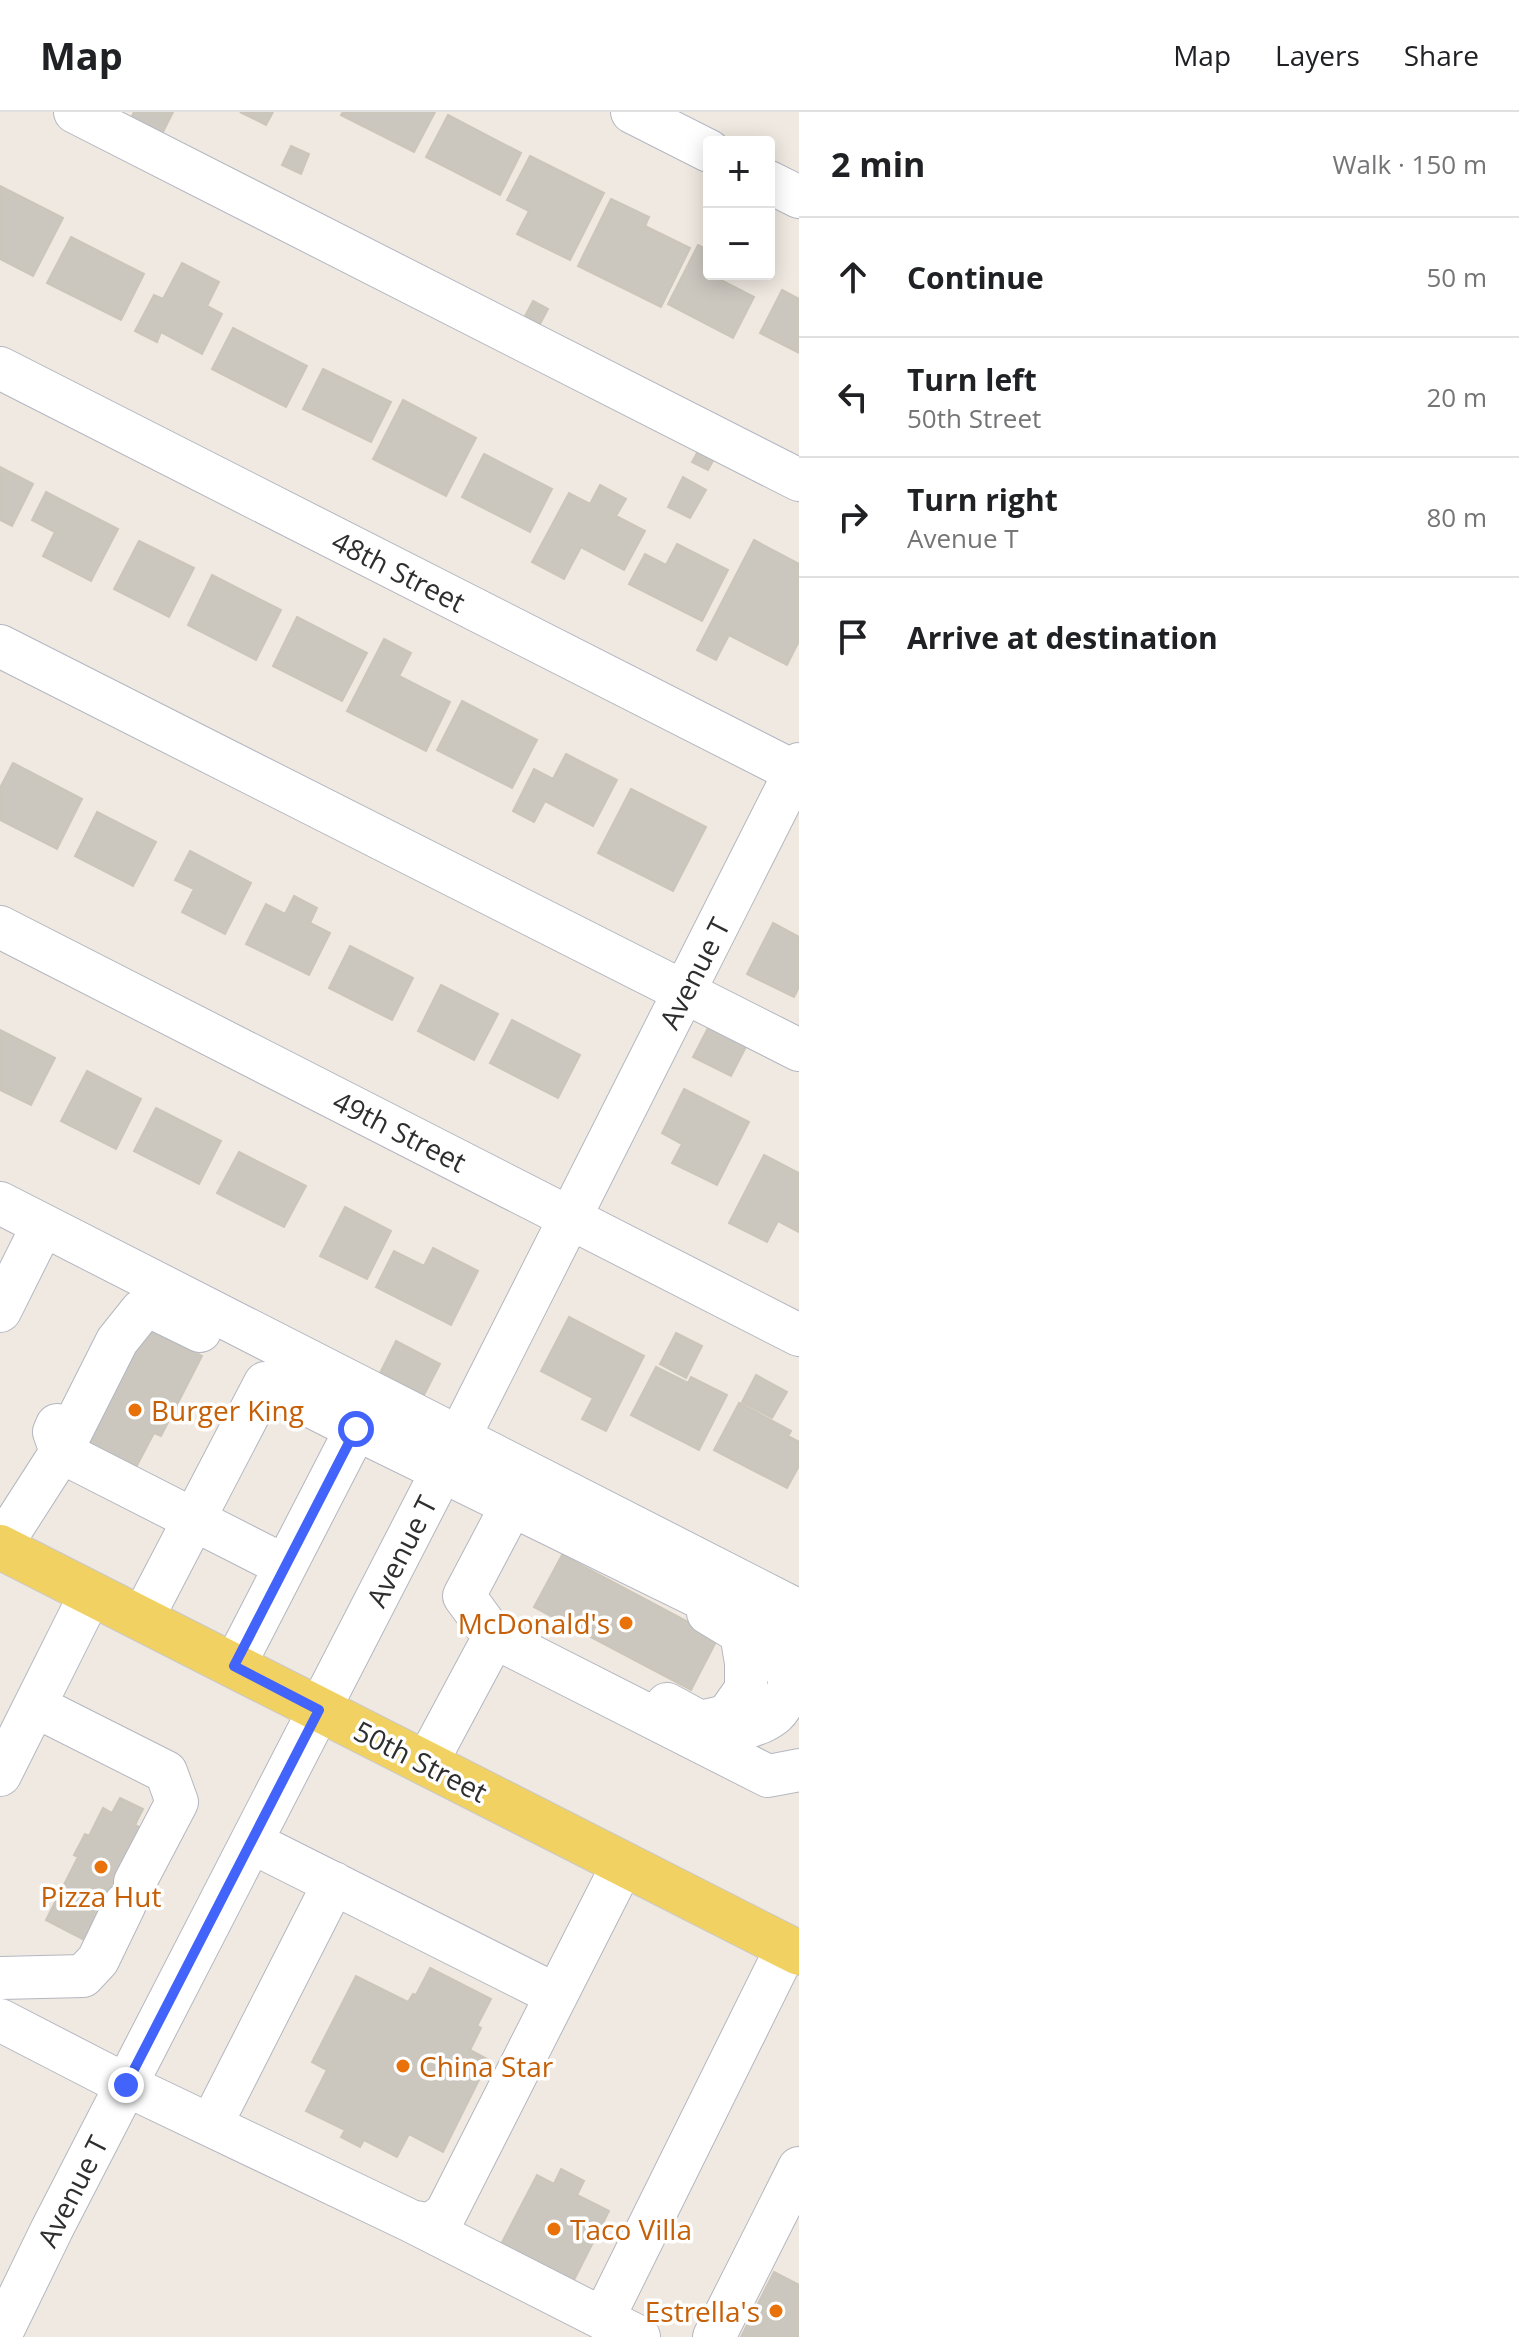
<!DOCTYPE html>
<meta charset="utf-8">
<style>
:root{--surface:#fff;--page:#f6f6f6;--text:#202124;--muted:#757577;--line:#e0e0e0}
body{margin:0;font-family:"Open Sans",sans-serif;background:var(--page);color:var(--text)}
.controls{position:absolute;right:24px;top:24px;display:grid;overflow:hidden;border-radius:8px;box-shadow:0 4px 20px #0003}
.controls button{width:72px;height:72px;display:grid;place-items:center;padding:0;border:0;border-bottom:2px solid var(--line);background:var(--surface);color:var(--text);font:40px sans-serif}
.stop{position:absolute;width:24px;height:24px;margin:-18px;border:6px solid #4264fb;border-radius:50%;background:#fff}
.stop.end{background:#4264fb;border-color:#fff;box-shadow:0 2px 8px #0008}
.list{margin:0;padding:0;list-style:none}
h2{display:flex;justify-content:space-between;align-items:center;height:104px;margin:0;padding:0 32px;font-size:34px}
h2 small{font-size:26px;font-weight:400;color:var(--muted)}
.list li{display:grid;grid-template-columns:52px 1fr auto;gap:24px;align-items:center;box-sizing:border-box;height:120px;padding:0 32px;border-top:2px solid var(--line)}
.list b{display:block;font-size:30px;white-space:nowrap}
.list p{margin:0;font-size:26px;white-space:nowrap;color:var(--muted)}
.list em{font-size:26px;font-style:normal;color:var(--muted)}
.icon{flex:none;width:44px;height:44px;fill:none;stroke:currentColor;stroke-width:2;stroke-linecap:round;stroke-linejoin:round}
.map{position:relative;flex:none;width:799px;height:2225px;overflow:hidden}
header{display:flex;align-items:center;gap:48px;box-sizing:border-box;height:112px;padding:0 40px;background:var(--surface);border-bottom:2px solid var(--line)}
header strong{font-size:38px}
nav{display:flex;gap:44px;margin-inline-start:auto;font-size:28px}
main{display:flex}
aside{flex:1;background:var(--surface)}
.map>svg:first-child{display:block}
.building{fill:#cbc7bf;stroke:#cbc5ba;stroke-width:2}
.lines{fill:none;stroke-linecap:round;stroke-linejoin:round}
.minor-casing{stroke:#b4b7c1;stroke-width:44}
.major-casing{stroke:#c9c9c9;stroke-width:46}
.minor{stroke:#fff;stroke-width:42}
.major{stroke:#f2d163;stroke-width:44}
.route{stroke:#4264fb;stroke-width:10}
.food-dot{fill:#e8710a;stroke:#fff;stroke-width:3}
.labels{text-anchor:middle;dominant-baseline:central;stroke-width:7;stroke-linejoin:round;paint-order:stroke}
.street-label{font-size:28px;fill:#2e2e2e;stroke:#fff}
.food-label{font-size:28px;fill:#c56008;stroke:#fff;text-anchor:start}
</style>
<header>
<strong>Map</strong>
<nav><a>Map</a><a>Layers</a><a>Share</a></nav>
</header>
<main>
<div class="map">
<svg width="799" height="2225" viewBox="0 0 799 2225">
<rect width="100%" height="100%" fill="#efe9e1"/>
<path class="building" d="M 134,0 L 173,0 L 161,24 L 130,8 Z
M 240,0 L 273,0 L 266,13 Z
M 343,0 L 435,0 L 414,40 L 341,3 Z
M 448,3 L 521,41 L 500,83 L 426,45 Z
M 291,34 L 309,42 L 301,62 L 282,53 Z
M 530,44 L 604,81 L 570,148 L 517,122 L 529,99 L 507,88 Z
M 0,74 L 63,106 L 33,164 L 0,147 Z
M 611,87 L 649,105 L 645,114 L 690,136 L 661,195 L 578,154 Z
M 71,125 L 144,162 L 121,208 L 47,171 Z
M 698,133 L 709,139 L 707,161 L 754,185 L 733,226 L 668,192 Z
M 182,151 L 219,170 L 207,194 L 222,202 L 202,242 L 161,220 L 157,230 L 135,219 L 154,183 L 163,187 Z
M 782,178 L 799,187 L 799,241 L 760,221 Z
M 533,189 L 548,197 L 540,212 L 525,204 Z
M 233,216 L 307,254 L 286,295 L 212,257 Z
M 323,257 L 391,290 L 371,330 L 303,297 Z
M 403,288 L 476,326 L 446,384 L 373,347 Z
M 701,334 L 716,343 L 708,358 L 692,350 Z
M 484,342 L 552,377 L 530,420 L 462,385 Z
M 0,355 L 33,372 L 12,414 L 0,408 Z
M 683,365 L 706,378 L 690,406 L 668,395 Z
M 600,373 L 626,387 L 616,404 L 645,419 L 624,458 L 581,435 L 564,467 L 532,450 L 569,381 L 590,392 Z
M 46,380 L 118,417 L 91,469 L 43,444 L 55,420 L 32,408 Z
M 754,428 L 799,452 L 799,529 L 787,553 L 729,523 L 716,548 L 697,538 Z
M 139,429 L 194,456 L 169,505 L 114,477 Z
M 677,432 L 728,458 L 702,509 L 629,472 L 645,442 L 666,453 Z
M 212,463 L 281,498 L 256,548 L 188,513 Z
M 297,505 L 367,541 L 342,589 L 273,554 Z
M 384,527 L 411,541 L 399,564 L 450,590 L 426,639 L 347,599 Z
M 462,589 L 537,628 L 512,676 L 437,638 Z
M 566,642 L 617,668 L 593,714 L 545,689 L 534,710 L 513,699 L 534,657 L 553,667 Z
M 13,651 L 82,687 L 57,737 L 0,708 L 0,676 Z
M 631,677 L 706,715 L 673,779 L 598,741 Z
M 97,700 L 156,730 L 133,774 L 75,744 Z
M 190,739 L 251,771 L 225,822 L 182,800 L 194,777 L 175,768 Z
M 294,784 L 317,796 L 310,811 L 330,821 L 309,863 L 246,832 L 266,792 L 285,802 Z
M 773,811 L 799,825 L 799,875 L 794,885 L 747,862 Z
M 350,834 L 413,866 L 392,908 L 329,876 Z
M 441,873 L 498,902 L 474,948 L 418,919 Z
M 512,908 L 580,943 L 558,986 L 490,951 Z
M 711,910 L 749,929 L 731,964 L 693,945 Z
M 0,918 L 55,946 L 31,993 L 0,978 Z
M 87,959 L 141,987 L 116,1037 L 61,1009 Z
M 684,977 L 749,1010 L 717,1073 L 672,1051 L 682,1032 L 662,1021 Z
M 156,996 L 221,1029 L 199,1072 L 134,1039 Z
M 239,1040 L 306,1074 L 284,1115 L 217,1081 Z
M 764,1043 L 799,1061 L 799,1120 L 778,1109 L 767,1130 L 729,1111 Z
M 345,1095 L 391,1119 L 367,1167 L 320,1144 Z
M 433,1136 L 478,1159 L 451,1213 L 376,1175 L 394,1139 L 424,1154 Z
M 569,1205 L 644,1244 L 606,1319 L 582,1307 L 593,1286 L 541,1259 Z
M 147,1217 L 202,1244 L 161,1324 L 154,1321 L 133,1361 L 79,1333 Z
M 676,1221 L 702,1234 L 686,1266 L 660,1252 Z
M 396,1229 L 440,1252 L 424,1283 L 380,1261 Z
M 656,1255 L 688,1271 L 691,1265 L 727,1283 L 699,1338 L 631,1303 Z
M 756,1263 L 787,1280 L 772,1306 L 742,1290 Z
M 739,1291 L 791,1319 L 788,1324 L 799,1330 L 799,1354 L 787,1376 L 714,1338 Z
M 562,1443 L 718,1526 L 691,1578 L 534,1495 Z
M 120,1686 L 143,1697 L 135,1713 L 147,1719 L 90,1831 L 46,1808 L 78,1745 L 74,1743 L 85,1722 L 89,1724 L 103,1696 L 112,1701 Z
M 430,1856 L 491,1887 L 477,1914 L 481,1916 L 470,1938 L 489,1948 L 443,2040 L 409,2022 L 397,2045 L 364,2028 L 360,2035 L 341,2025 L 345,2018 L 306,1999 L 327,1958 L 312,1950 L 356,1864 L 408,1890 L 413,1882 L 416,1883 Z
M 561,2057 L 584,2069 L 577,2083 L 609,2099 L 572,2172 L 499,2136 L 537,2063 L 554,2072 Z
M 774,2160 L 799,2173 L 799,2225 L 741,2225 Z"/>
<g class="lines">
<defs>
<path id="minor" d="M 75,0 L 799,368
M 632,0 L 709,39
M 769,70 L 799,85
M 0,256 L 799,662
M 0,534 L 799,938
M 0,815 L 799,1223
M 0,1091 L 799,1499
M 0,1199 L 43,1113
M 200,1219 L 155,1197 L 141,1199 L 117,1229 L 61,1340 L 285,1454
M 368,1294 L 356,1317 L 799,1534
M 512,1393 L 464,1484 L 494,1525 L 768,1664 L 799,1658
M 0,1435 L 61,1340 L 54,1320 L 57,1313
M 142,1507 L 265,1271 L 356,1317 L 234,1554
M 667,1592 L 700,1610 L 727,1604 L 746,1577 L 746,1551 L 741,1521 L 708,1501
M 35,1594 L 166,1660 L 177,1690 L 135,1770
M 705,1612 L 728,1622 C 766,1608 784,1609 790,1565 L 771,1538 L 744,1523
M 426,1652 L 494,1525
M 0,1663 L 91,1481
M 251,1730 L 556,1883
M 0,1866 L 83,1864 L 98,1848 L 125,1792
M 0,1908 L 126,1973 L 411,2109 L 430,2113 L 446,2101 L 623,1752
M 211,2013 L 334,1771
M 411,2109 L 639,2225
M 603,2207 L 787,1835
M 0,2224 L 52,2117 L 442,1359 L 799,652
M 714,2225 L 799,2056"/>
<path id="major" d="M 0,1435 L 799,1841"/>
</defs>
<use href="#minor" class="minor-casing"/>
<use href="#major" class="major-casing"/>
<use href="#minor" class="minor"/>
<use href="#major" class="major"/>
</g>
<g class="lines">
<path class="route" d="M 126,1973 L 319,1598 L 234,1554 L 356,1317"/>
</g>
<g class="food-dot">
<circle cx="135" cy="1298" r="8"/>
<circle cx="626" cy="1511" r="8"/>
<circle cx="101" cy="1755" r="8"/>
<circle cx="403" cy="1954" r="8"/>
<circle cx="554" cy="2117" r="8"/>
<circle cx="776" cy="2199" r="8"/>
</g>
<g class="labels">
<g class="street-label">
<text transform="translate(399 459) rotate(27)">48th Street</text>
<text transform="translate(694 861) rotate(-63)">Avenue T</text>
<text transform="translate(400 1019) rotate(27)">49th Street</text>
<text transform="translate(401 1439) rotate(-63)">Avenue T</text>
<text transform="translate(421 1649) rotate(27)">50th Street</text>
<text transform="translate(72 2079) rotate(-63)">Avenue T</text>
</g>
<g class="food-label">
<text x="151" y="1298">Burger King</text>
<text x="610" y="1511" text-anchor="end">McDonald's</text>
<text x="101" y="1784" text-anchor="middle">Pizza Hut</text>
<text x="419" y="1954">China Star</text>
<text x="570" y="2117">Taco Villa</text>
<text x="760" y="2199" text-anchor="end">Estrella's</text>
</g>
</g>
</svg>
<div class="controls">
<button>+</button>
<button>−</button>
</div>
<div class="stop" style="left:356px;top:1317px"></div>
<div class="stop end" style="left:126px;top:1973px"></div>
</div>
<aside>
<h2>2 min<small>Walk · 150 m</small></h2>
<ul class="list">
<li><svg class="icon" aria-label="ahead" viewBox="0 0 24 24"><path d="M12 20V5M6 11l6-6 6 6"/></svg><div><b>Continue</b></div><em>50 m</em></li>
<li><svg class="icon" aria-label="left" viewBox="0 0 24 24"><path d="M17 20v-9H6M10 6l-5 5 5 5"/></svg><div><b>Turn left</b><p>50th Street</p></div><em>20 m</em></li>
<li><svg class="icon" aria-label="right" viewBox="0 0 24 24"><path d="M7 20v-9h11M14 6l5 5-5 5"/></svg><div><b>Turn right</b><p>Avenue T</p></div><em>80 m</em></li>
<li><svg class="icon" aria-label="arrive" viewBox="0 0 24 24"><path d="M6 21V4h12l-3 4 3 4H6"/></svg><div><b>Arrive at destination</b></div></li>
</ul>
</aside>
</main>
